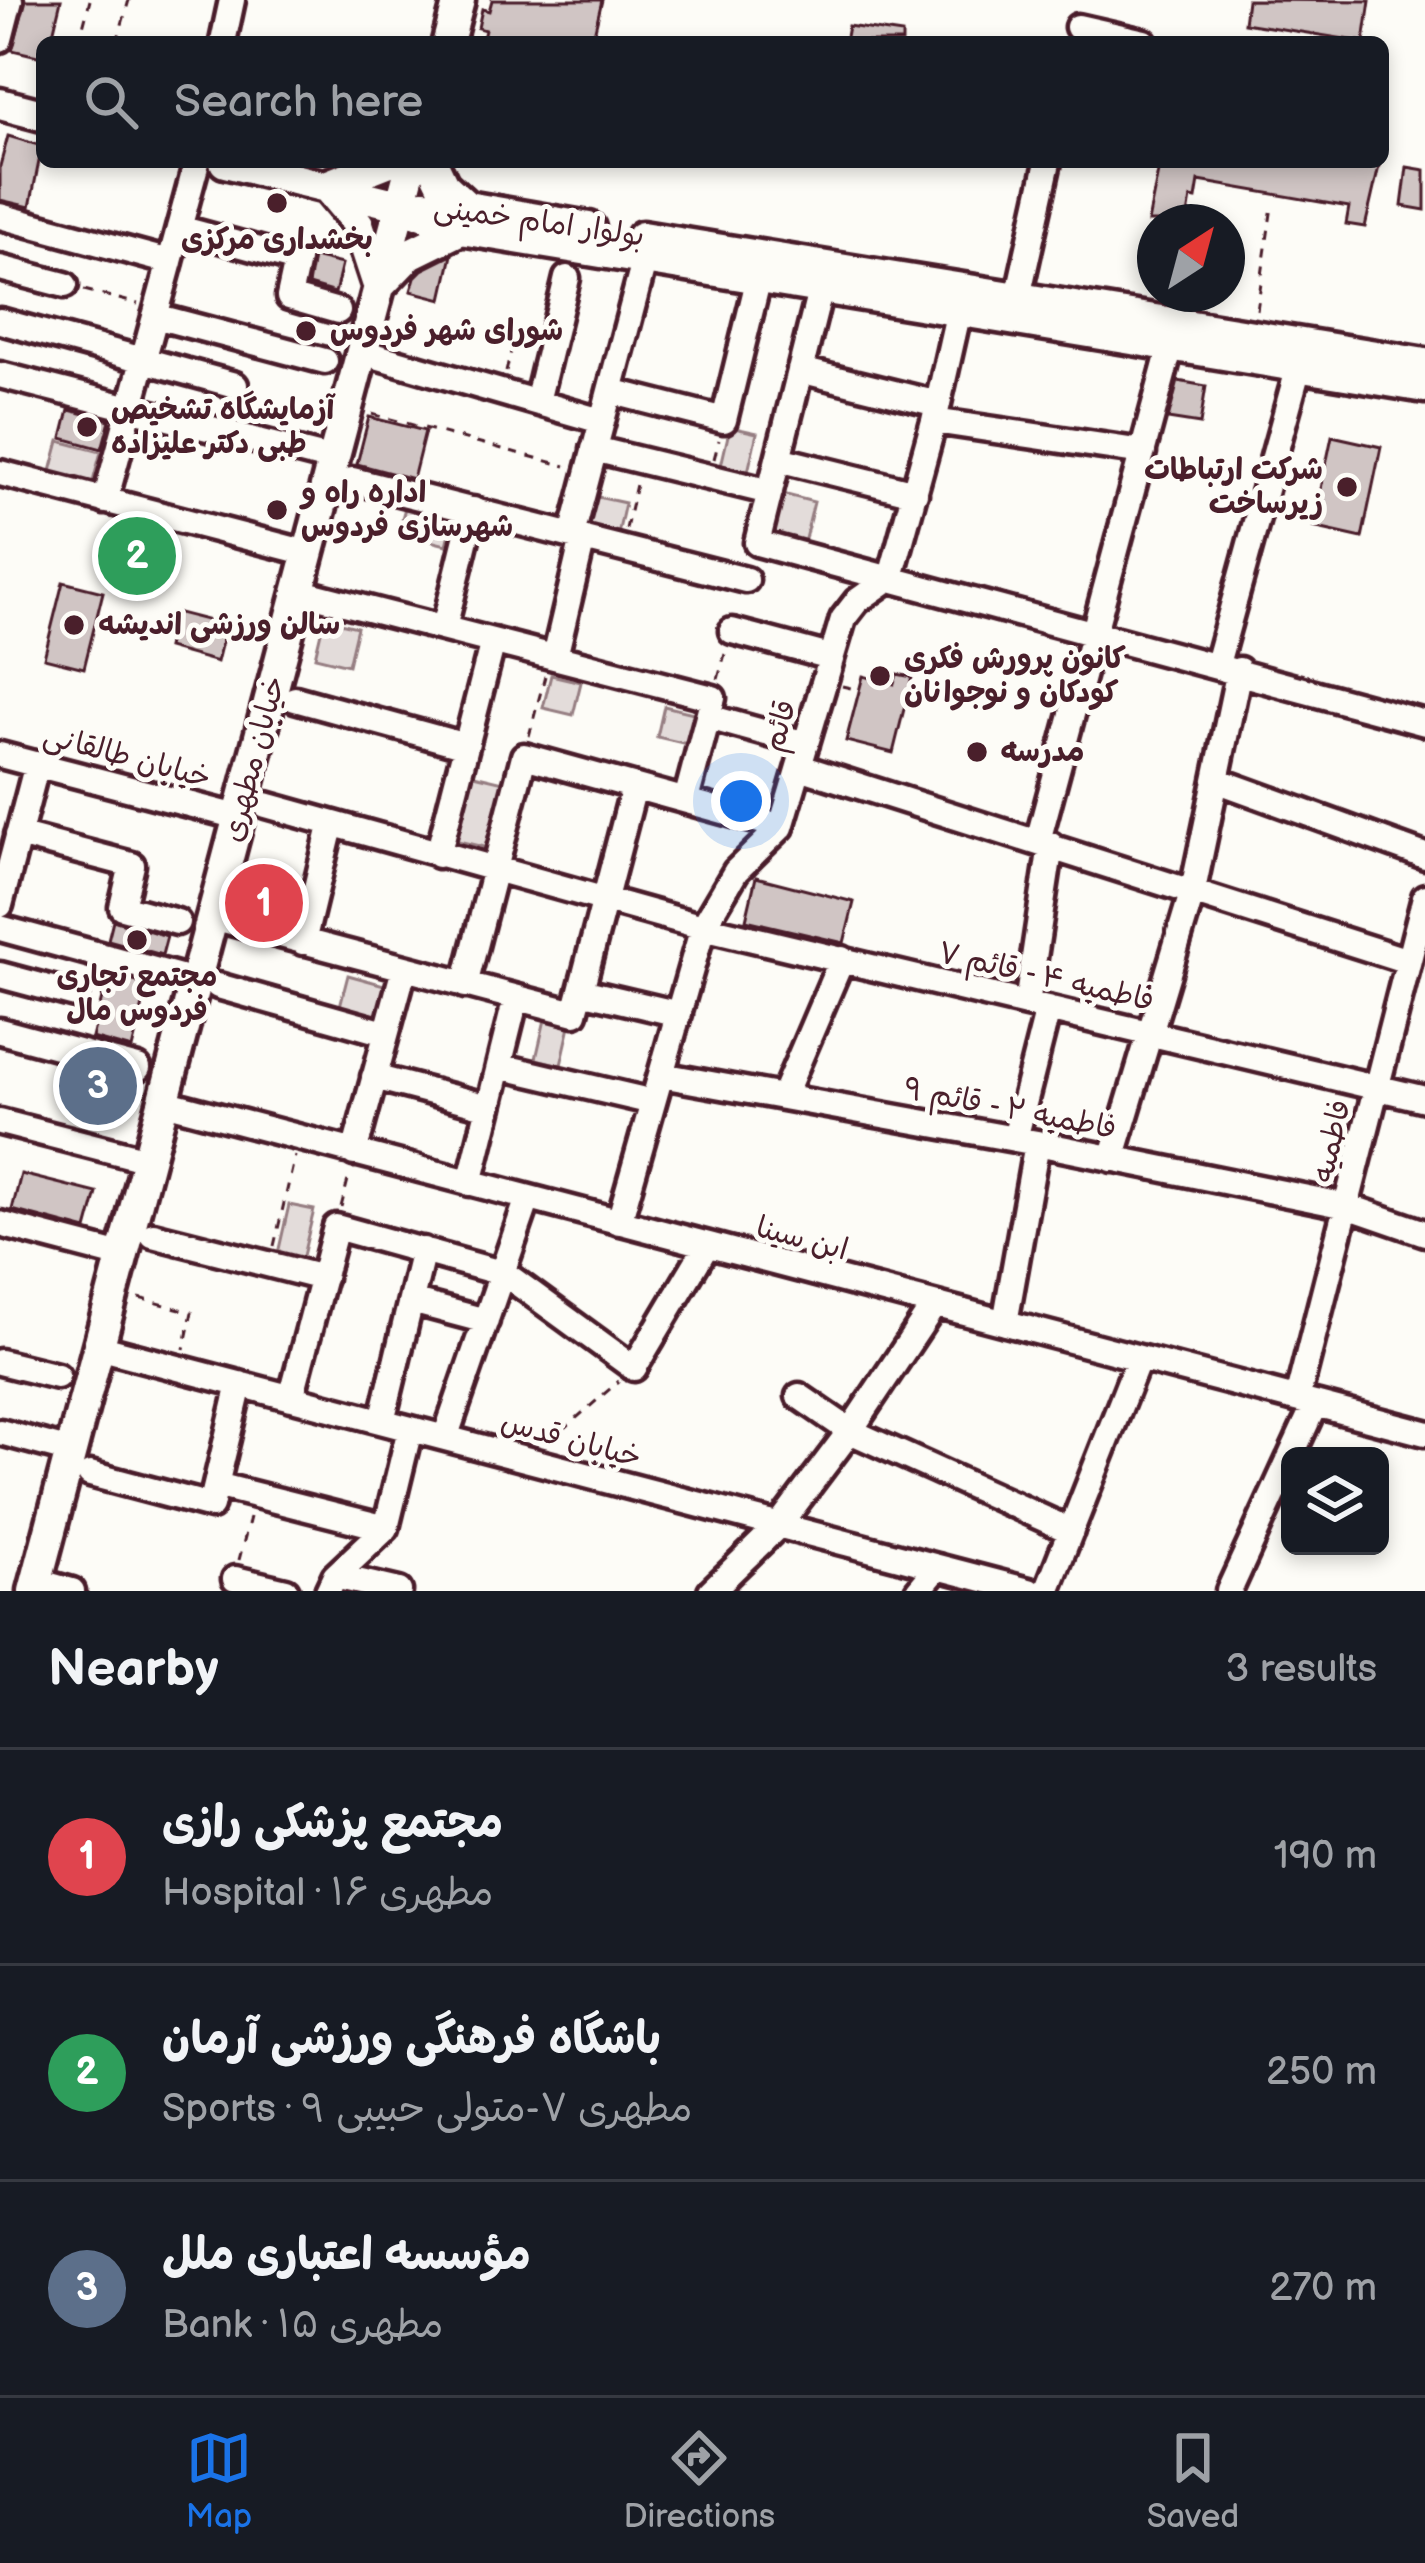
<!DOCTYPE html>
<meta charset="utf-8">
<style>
:root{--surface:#171b24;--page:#242831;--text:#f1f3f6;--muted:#9ea1a6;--line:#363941;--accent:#1a73e8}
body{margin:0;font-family:"Balsamiq Sans","Playpen Sans Arabic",sans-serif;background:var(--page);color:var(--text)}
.controls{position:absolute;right:36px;bottom:36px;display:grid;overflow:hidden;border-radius:18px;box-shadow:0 6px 18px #0003}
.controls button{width:108px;height:108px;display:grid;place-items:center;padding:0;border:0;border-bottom:3px solid var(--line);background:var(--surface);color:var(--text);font:60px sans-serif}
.compass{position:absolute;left:1137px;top:204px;width:108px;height:108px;border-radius:50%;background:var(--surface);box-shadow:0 6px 18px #0003;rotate:36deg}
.you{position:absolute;left:741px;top:801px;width:42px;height:42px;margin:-30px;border:9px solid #fff;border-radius:50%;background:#1a73e8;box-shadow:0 0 0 18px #1a73e833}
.badge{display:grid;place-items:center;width:78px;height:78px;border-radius:50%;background:var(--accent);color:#fff;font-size:39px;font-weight:700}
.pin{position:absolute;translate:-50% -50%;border:6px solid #fff;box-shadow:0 3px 12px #0006}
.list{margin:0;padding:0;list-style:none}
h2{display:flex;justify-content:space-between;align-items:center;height:156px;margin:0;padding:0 48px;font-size:51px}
h2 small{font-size:39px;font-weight:400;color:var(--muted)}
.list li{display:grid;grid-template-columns:78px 1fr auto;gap:36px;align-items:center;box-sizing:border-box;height:216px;padding:0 48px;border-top:3px solid var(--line)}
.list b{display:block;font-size:45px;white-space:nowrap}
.list p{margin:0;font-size:39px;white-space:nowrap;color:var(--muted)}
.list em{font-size:39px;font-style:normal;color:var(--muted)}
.icon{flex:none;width:66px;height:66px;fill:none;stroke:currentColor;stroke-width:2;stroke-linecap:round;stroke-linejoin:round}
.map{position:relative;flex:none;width:1425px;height:1591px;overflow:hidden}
.search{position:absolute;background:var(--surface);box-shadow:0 6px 18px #0003;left:36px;right:36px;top:36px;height:132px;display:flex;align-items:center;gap:30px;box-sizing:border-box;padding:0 42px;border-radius:18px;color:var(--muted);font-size:45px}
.sheet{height:804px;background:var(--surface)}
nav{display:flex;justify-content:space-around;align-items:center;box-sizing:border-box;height:168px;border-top:3px solid var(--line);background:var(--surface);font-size:33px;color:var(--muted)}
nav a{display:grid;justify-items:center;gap:6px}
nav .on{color:var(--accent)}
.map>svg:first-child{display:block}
.green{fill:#e3dcda;stroke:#967e82;stroke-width:3}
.building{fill:#d0c5c4;stroke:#4a1f2b;stroke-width:3}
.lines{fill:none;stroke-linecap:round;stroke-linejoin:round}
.minor-casing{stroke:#4a1f2b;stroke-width:33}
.major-casing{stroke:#4a1f2b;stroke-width:39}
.path{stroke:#4a1f2b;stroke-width:3;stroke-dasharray:9 9;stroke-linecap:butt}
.minor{stroke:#fdfcf7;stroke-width:24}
.major{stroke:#fdfcf7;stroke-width:30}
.poi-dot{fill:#4a1f2b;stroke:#fdfcf7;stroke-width:4.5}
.labels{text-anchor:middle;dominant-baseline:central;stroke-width:10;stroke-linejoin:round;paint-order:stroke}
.street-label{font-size:30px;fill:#4a1f2b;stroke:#fdfcf7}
.poi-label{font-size:30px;font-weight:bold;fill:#4a1f2b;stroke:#fdfcf7;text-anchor:start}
</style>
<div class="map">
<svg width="1425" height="1591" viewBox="0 0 1425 1591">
<rect width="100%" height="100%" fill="#fdfcf7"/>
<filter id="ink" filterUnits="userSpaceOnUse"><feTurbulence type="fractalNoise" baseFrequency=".00833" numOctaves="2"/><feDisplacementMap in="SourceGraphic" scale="24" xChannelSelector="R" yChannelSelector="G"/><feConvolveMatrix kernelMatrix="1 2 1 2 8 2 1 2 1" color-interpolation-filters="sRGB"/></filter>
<g filter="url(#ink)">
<path class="green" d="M 730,427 L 757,433 L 747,476 L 720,470 Z
M 59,441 L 101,452 L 91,489 L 49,479 Z
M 779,493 L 814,502 L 804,543 L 768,534 Z
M 593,496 L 625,503 L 617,539 L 584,531 Z
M 406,504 L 454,515 L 446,545 L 398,533 Z
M 324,619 L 357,627 L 348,665 L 315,657 Z
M 551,675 L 581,682 L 573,715 L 543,708 Z
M 664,706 L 698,714 L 691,745 L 657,737 Z
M 470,774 L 508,783 L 492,849 L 454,840 Z
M 348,975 L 388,986 L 378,1025 L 338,1014 Z
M 546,1015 L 571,1021 L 561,1065 L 536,1059 Z
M 289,1205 L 314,1210 L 301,1264 L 277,1258 Z"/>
<path class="building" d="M 26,0 L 61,0 L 51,42 L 42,42 L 42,57 L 12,50 Z
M 492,0 L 602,0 L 592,42 L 482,42 L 485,30 L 478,28 L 482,9 L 489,11 Z
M 1247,0 L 1370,1 L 1364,42 L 1244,23 Z
M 848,26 L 902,34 L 902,42 L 845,42 Z
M 8,136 L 42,146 L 30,207 L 0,200 L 0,166 Z
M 1160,162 L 1224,162 L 1257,167 L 1257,162 L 1380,162 L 1365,227 L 1346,224 L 1349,207 L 1199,181 L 1196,199 L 1191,198 L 1187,222 L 1148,222 Z
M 1407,167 L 1425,170 L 1425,210 L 1402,206 Z
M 452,255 L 442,299 L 411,291 L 415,277 L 422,270 Z
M 313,257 L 342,264 L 335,293 L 308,285 Z
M 1178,381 L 1206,386 L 1200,424 L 1168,419 Z
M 69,410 L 110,420 L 102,449 L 62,438 Z
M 369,417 L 425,431 L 413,479 L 357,464 Z
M 1332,436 L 1381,447 L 1362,538 L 1313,527 Z
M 63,582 L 103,592 L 84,668 L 44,658 Z
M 175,612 L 226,625 L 217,662 L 167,648 Z
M 897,674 L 912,677 L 893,753 L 846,741 L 863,676 L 894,684 Z
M 756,877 L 854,902 L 844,943 L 746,920 Z
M 113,920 L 167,936 L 162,955 L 108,940 Z
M 108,974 L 148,985 L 132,1049 L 92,1038 Z
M 78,1069 L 124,1081 L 117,1110 L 71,1097 Z
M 21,1174 L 97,1193 L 87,1230 L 12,1210 Z"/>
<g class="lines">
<defs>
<path id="minor" d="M 1078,27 L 1144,42
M 0,39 L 10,0
M 223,42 L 232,0
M 0,216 L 170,262
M 179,228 L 297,260 L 289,297 L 338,311
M 0,268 L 65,285
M 821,287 L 757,543 L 1425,723
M 1018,297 L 1048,162
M 155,316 L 325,361
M 0,321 L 235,385
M 362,352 L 601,421
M 800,370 L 938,404
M 0,375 L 333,460
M 610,391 L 724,420 L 759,277
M 537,402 L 567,278
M 934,421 L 1143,452
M 594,449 L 770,492
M 778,459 L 915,493
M 0,473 L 308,553
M 352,480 L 746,580
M 105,501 L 197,162
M 572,535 L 645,258
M 298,591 L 713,698 L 686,800
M 444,628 L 473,510
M 732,631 L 830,657
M 555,657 L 583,538
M 1217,664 L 1299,366
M 295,699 L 466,746
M 708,717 L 806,744
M 0,755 L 238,817
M 800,767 L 1408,961
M 1216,780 L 1425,856
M 266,805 L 703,927 L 1425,1099
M 18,835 L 132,865 L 122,907 L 177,922
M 1038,841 L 1171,345
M 438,855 L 493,641
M 0,905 L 37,764
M 212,917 L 575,1013 L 634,787
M 0,928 L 195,981
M 303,942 L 331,826
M 0,975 L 75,995
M 465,985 L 524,756 L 781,827
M 218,986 L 385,1033
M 581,991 L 679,1014
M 1027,1004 L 1051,845
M 0,1031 L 138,1068
M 499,1066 L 653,1102
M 661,1075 L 1037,1143 L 1347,1206 L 1425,1233
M 374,1077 L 489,1107
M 783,1097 L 842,959
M 164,1102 L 1425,1433
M 0,1122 L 148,1160
M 1015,1139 L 1048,1009
M 354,1153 L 404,969
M 1112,1159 L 1193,890 L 1239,670
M 470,1183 L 516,998
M 619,1222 L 703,927 L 736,871 L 781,827 L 843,619 L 857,601 L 891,577 L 934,421 L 959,310
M 0,1224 L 122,1256
M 153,1235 L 323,1278
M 411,1301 L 486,1321
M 1005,1323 L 1037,1143
M 98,1347 L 1029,1591
M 0,1362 L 57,1376
M 799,1396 L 850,1431 L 1071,1531
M 291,1398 L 336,1227 L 505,1274 L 634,1368 L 707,1245
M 1297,1399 L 1425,897
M 382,1421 L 423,1250
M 0,1432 L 71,1451
M 445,1438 L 528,1198
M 1291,1456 L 1315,1404
M 90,1474 L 211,1506 L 240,1384
M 216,1485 L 386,1528
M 386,1528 L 410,1429
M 335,1576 L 399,1591
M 235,1579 L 286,1591
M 36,1581 L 72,1591
M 328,1591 L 335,1576 L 386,1528
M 711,1591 L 780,1524 L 850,1431 L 934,1305
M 918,1591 L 938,1567
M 1047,1591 L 1139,1358
M 1229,1591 L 1290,1458"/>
<path id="major" d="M 448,42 L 459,0
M 0,104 L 42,115
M 225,162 L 399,205 L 461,229 L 1425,387
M 432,162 L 443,185 L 467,207
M 423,205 L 467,207 L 589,228
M 642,237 L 1425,364
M 377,282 L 358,224 L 326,186 L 387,162
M 382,283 L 410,254 L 461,229
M 34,1591 L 412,162"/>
</defs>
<use href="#minor" class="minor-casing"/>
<use href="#major" class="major-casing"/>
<path class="path" d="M 79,42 L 90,0
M 117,42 L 129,0
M 84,290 L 138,304
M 1257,310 L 1272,206
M 506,372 L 517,327
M 372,414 L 566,466
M 714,459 L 719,440
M 626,529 L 637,480
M 718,679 L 725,654
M 842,686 L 855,689
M 529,736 L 545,676
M 341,1207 L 349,1176
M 274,1246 L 295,1156
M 139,1298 L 192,1312 L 184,1349
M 549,1442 L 619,1381
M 239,1560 L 250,1517"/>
<use href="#minor" class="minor"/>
<use href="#major" class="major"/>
</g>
</g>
<g class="poi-dot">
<circle cx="277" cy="203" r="12"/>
<circle cx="306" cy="331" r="12"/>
<circle cx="87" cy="427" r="12"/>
<circle cx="1347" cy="487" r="12"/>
<circle cx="277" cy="510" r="12"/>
<circle cx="74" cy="625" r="12"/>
<circle cx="880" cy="676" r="12"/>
<circle cx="977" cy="752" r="12"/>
<circle cx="137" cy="940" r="12"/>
</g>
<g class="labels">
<g class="street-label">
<text transform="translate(539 222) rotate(8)">بولوار امام خمینی</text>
<text transform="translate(780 726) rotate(-74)">قائم</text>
<text transform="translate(127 757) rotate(15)">خیابان طالقانی</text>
<text transform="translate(254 759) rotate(-75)">خیابان مطهری</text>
<text transform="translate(1046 977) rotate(13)">فاطمیه ۴ - قائم ۷</text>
<text transform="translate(1010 1109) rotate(11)">فاطمیه ۲ - قائم ۹</text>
<text transform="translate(1332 1141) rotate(-77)">فاطمیه</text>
<text transform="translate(802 1239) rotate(15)">ابن سینا</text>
<text transform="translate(571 1440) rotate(15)">خیابان قدس</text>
</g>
<g class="poi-label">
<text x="277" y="240" text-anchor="middle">بخشداری مرکزی</text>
<text x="330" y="331">شورای شهر فردوس</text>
<text x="111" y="410">آزمایشگاه تشخیص<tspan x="111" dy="34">طبی دکتر علیزاده</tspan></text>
<text x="1323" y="470" text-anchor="end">شرکت ارتباطات<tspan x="1323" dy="34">زیرساخت</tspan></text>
<text x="301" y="493">اداره راه و<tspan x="301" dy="34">شهرسازی فردوس</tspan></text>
<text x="98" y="625">سالن ورزشی اندیشه</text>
<text x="904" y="659">کانون پرورش فکری<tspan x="904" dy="34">کودکان و نوجوانان</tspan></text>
<text x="1001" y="752">مدرسه</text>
<text x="137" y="977" text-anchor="middle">مجتمع تجاری<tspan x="137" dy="34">فردوس مال</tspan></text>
</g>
</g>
</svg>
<div class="controls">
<button><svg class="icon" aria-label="layers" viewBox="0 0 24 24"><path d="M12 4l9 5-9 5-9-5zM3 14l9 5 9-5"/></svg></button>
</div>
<svg class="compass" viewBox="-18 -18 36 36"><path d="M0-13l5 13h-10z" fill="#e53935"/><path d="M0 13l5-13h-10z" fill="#9ea1a6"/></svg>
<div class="you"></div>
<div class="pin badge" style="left:264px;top:903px;background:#e0444e">1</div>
<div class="pin badge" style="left:137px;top:556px;background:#2e9e5b">2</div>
<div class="pin badge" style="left:98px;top:1086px;background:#5c6f8a">3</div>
<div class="search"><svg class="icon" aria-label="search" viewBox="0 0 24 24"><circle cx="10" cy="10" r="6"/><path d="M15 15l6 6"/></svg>Search here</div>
</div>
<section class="sheet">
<h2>Nearby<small>3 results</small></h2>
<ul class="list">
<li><span class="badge" style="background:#e0444e">1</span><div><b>مجتمع پزشکی رازی</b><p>Hospital · مطهری ۱۶</p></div><em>190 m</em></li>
<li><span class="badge" style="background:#2e9e5b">2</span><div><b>باشگاه فرهنگی ورزشی آرمان</b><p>Sports · مطهری ۷-متولی حبیبی ۹</p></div><em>250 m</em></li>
<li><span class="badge" style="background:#5c6f8a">3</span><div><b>مؤسسه اعتباری ملل</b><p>Bank · مطهری ۱۵</p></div><em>270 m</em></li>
</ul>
</section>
<nav>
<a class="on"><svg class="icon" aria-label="map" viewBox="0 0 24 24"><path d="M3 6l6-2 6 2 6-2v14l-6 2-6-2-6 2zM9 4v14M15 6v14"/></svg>Map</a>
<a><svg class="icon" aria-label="directions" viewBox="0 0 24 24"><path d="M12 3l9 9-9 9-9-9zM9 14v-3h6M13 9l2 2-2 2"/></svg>Directions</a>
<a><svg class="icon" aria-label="saved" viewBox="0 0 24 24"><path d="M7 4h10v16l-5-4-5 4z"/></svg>Saved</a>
</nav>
